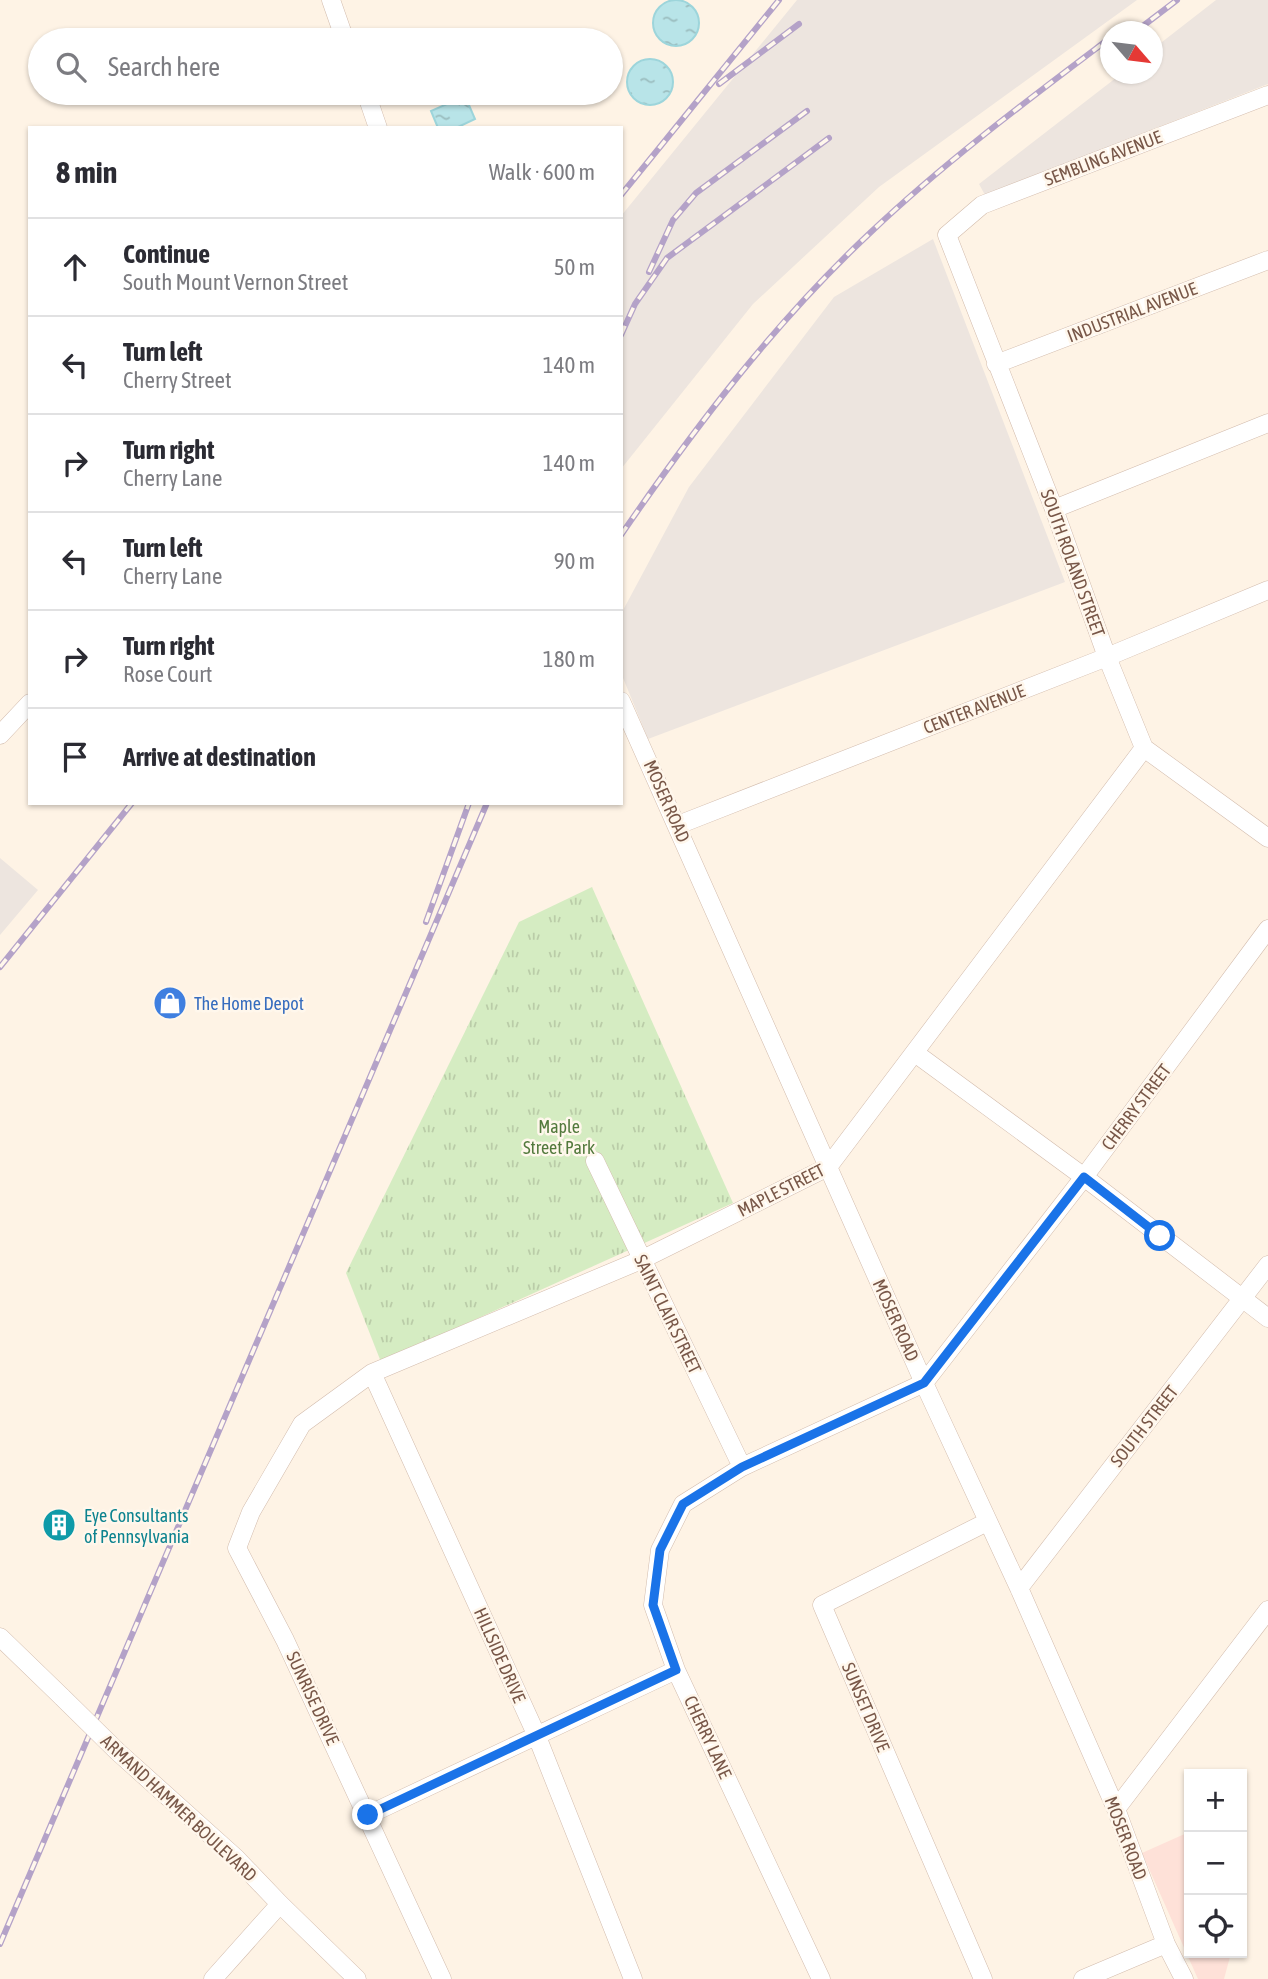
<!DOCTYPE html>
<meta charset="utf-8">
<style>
:root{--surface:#fff;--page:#f2f2f3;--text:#2b2b33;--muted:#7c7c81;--line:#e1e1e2}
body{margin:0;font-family:"Asap Condensed",sans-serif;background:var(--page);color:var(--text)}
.controls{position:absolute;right:21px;bottom:21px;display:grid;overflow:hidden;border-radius:0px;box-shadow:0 2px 5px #0004}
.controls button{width:63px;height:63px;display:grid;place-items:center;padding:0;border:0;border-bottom:2px solid var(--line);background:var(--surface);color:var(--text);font:35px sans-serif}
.compass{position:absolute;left:1100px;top:21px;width:63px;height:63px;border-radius:50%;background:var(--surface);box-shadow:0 2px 5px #0004;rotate:118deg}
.stop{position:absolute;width:21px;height:21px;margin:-16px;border:5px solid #1a73e8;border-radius:50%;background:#fff}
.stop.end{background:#1a73e8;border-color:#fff;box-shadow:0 2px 7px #0008}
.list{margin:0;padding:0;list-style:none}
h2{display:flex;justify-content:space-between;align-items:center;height:91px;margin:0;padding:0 28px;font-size:30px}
h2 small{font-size:23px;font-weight:400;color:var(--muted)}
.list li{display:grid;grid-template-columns:46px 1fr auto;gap:21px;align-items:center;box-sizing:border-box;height:98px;padding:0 28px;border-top:2px solid var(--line)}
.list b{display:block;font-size:26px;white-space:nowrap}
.list p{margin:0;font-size:23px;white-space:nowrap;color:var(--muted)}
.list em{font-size:23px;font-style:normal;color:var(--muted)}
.icon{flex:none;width:38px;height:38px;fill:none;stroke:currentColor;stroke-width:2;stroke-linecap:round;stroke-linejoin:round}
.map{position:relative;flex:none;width:1268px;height:1979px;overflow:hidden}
.search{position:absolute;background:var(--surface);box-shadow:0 2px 5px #0004;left:28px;top:28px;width:595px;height:77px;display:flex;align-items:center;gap:18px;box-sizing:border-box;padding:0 24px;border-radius:38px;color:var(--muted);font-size:26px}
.panel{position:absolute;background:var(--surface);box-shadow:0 2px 5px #0004;left:28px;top:126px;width:595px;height:679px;border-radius:0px}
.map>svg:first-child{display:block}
.commercial{fill:#fee1d8}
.industrial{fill:#ede5df}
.park{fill:url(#park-tufts)}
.water{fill:url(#water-ripples);stroke:#9dd5db;stroke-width:2}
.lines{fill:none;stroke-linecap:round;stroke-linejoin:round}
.minor-casing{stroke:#d2bbac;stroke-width:19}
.minor{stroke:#fff;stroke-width:18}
.rail-casing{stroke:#b4a2c8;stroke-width:6}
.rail{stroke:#fff7ec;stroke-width:3.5;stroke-dasharray:10;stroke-linecap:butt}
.minor-bridge-casing{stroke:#d2bbac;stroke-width:19;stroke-linecap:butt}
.minor-bridge{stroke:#fff;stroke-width:18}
.route{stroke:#1a73e8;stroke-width:9}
.labels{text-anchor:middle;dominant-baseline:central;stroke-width:5;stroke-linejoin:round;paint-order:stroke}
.street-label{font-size:18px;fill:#785748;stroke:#fff7ec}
.shop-label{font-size:18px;fill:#366cbe;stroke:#fff7ec;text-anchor:start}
.park-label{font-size:18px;fill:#52793c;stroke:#fff7ec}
.culture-label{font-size:18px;fill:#0d838f;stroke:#fff7ec;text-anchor:start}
</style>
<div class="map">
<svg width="1268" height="1979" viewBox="0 0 1268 1979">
<defs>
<pattern id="park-tufts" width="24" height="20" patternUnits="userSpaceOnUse" patternTransform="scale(1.75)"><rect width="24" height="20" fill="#d5ecc2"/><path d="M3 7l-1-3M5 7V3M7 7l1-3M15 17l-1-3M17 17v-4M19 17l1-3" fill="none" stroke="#bacca8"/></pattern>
<pattern id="water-ripples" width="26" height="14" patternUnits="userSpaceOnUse" patternTransform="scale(1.75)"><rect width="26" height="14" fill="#b8e4e8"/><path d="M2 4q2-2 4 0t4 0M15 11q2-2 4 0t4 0" fill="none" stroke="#9abcbe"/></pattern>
</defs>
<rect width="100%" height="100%" fill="#fef3e5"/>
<path class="commercial" d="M 1189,1832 L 1189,1953 L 1231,1953 L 1224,1979 L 1198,1979 L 1142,1853 Z"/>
<path class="industrial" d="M 797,0 L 1137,0 L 879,187 L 753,304 L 621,469 L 621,216 Z
M 1216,0 L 1268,0 L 1268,84 L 985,195 L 979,184 L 1121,74 L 1152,74 L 1153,49 Z
M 933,239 L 1065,582 L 648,739 L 621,673 L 621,614 L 689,487 L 834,297 Z
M 0,858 L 38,890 L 0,935 Z"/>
<path class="park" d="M 592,887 L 733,1203 L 381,1362 L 346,1273 L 519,922 Z"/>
<path class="water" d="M653 23a23 23 0 1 1 46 0a23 23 0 1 1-46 0Z
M627 82a23 23 0 1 1 46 0a23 23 0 1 1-46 0Z
M 465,96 L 475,119 L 456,128 L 438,128 L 431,111 Z"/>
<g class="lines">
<defs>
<path id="minor" d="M 331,0 L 345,40
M 366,93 L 378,128
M 1268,95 L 982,205 L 947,235 L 1054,509 L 1107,657 L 1144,748 L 1268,838
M 996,364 L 1268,260
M 1054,509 L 1268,423
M 621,701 L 924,1383 L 1019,1588 L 1116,1809 L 1166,1944 L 1184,1979
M 0,735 L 30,703
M 678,825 L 1107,657 L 1268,590
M 915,1053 L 1084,1177 L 1268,1318
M 595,1161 L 742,1467
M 372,1373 L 536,1734 L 633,1979
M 1019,1588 L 1268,1265
M 0,1637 L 62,1697
M 118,1752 L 236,1858 L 280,1904 L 357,1979
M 1116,1809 L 1268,1610
M 368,1815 L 676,1670
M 213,1979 L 280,1904
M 442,1979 L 285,1640 L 237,1548 L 251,1512 L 302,1424 L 372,1373 L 641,1260 L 828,1167 L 1144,748
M 821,1979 L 676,1670 L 653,1605 L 660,1550 L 683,1504 L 742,1467 L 924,1383 L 1084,1177 L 1268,929
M 983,1979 L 822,1605 L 987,1522
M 1083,1979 L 1166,1944"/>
</defs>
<use href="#minor" class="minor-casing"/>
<use href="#minor" class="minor"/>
<defs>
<path id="rail" d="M 1135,32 L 1177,0
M 719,84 L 799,24
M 621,195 L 779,0
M 649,272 L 673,220 L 696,193 L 807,111
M 621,335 L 635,304 L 667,258 L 829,138
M 621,535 C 695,427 775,322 871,232 C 946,161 1028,100 1110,38
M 426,922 L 469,803
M 0,967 L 132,803
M 0,1944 L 487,803"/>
</defs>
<use href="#rail" class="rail-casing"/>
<use href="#rail" class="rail"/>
<defs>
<path id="minor-bridge" d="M 62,1697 L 118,1752"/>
</defs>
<use href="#minor-bridge" class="minor-bridge-casing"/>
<use href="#minor-bridge" class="minor-bridge"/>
</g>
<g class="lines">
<path class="route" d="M 368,1815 L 676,1670 L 653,1605 L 660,1550 L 683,1504 L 742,1467 L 924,1383 L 1084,1177 L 1160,1236"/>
</g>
<defs>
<symbol id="shop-disc" viewBox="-11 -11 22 22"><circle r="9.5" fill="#3f7fe0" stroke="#fff7ec"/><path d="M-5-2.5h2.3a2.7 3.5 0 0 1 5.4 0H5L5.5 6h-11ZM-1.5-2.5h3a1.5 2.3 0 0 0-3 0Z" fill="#fff"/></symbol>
<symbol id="building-disc" viewBox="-11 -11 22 22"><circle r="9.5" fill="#0f9aa8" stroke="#fff7ec"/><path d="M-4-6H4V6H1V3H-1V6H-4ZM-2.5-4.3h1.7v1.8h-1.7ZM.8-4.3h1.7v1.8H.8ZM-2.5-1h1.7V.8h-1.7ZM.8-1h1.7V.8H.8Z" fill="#fff"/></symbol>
</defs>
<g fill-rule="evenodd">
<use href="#shop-disc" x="151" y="984" width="38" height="38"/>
<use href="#building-disc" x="40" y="1506" width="38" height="38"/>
</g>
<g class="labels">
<g class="street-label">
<text transform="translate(1103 158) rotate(-21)">SEMBLING AVENUE</text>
<text transform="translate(1132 312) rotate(-21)">INDUSTRIAL AVENUE</text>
<text transform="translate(1073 563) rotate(70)">SOUTH ROLAND STREET</text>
<text transform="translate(974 709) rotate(-21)">CENTER AVENUE</text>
<text transform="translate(667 801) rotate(66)">MOSER ROAD</text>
<text transform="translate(1136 1107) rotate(-53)">CHERRY STREET</text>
<text transform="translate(781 1190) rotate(-27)">MAPLE STREET</text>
<text transform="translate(668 1314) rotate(64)">SAINT CLAIR STREET</text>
<text transform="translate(896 1320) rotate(66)">MOSER ROAD</text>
<text transform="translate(1144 1426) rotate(-52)">SOUTH STREET</text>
<text transform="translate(500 1655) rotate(66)">HILLSIDE DRIVE</text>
<text transform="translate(313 1698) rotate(65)">SUNRISE DRIVE</text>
<text transform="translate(866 1707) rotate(67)">SUNSET DRIVE</text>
<text transform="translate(708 1737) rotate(65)">CHERRY LANE</text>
<text transform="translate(179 1808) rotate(43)">ARMAND HAMMER BOULEVARD</text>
<text transform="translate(1126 1838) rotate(69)">MOSER ROAD</text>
</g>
<g class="shop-label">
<text x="194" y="1003">The Home Depot</text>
</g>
<g class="park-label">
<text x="559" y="1126">Maple<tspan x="559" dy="21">Street Park</tspan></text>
</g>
<g class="culture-label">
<text x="84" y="1515">Eye Consultants<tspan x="84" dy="21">of Pennsylvania</tspan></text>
</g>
</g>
</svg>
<div class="controls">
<button>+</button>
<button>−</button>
<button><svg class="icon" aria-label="locate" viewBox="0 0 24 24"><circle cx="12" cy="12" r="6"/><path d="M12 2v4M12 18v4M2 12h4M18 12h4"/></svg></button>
</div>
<svg class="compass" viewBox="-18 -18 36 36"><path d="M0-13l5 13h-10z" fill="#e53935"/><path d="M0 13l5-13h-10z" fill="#7c7c81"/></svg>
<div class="stop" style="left:1160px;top:1236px"></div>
<div class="stop end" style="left:368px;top:1815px"></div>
<div class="search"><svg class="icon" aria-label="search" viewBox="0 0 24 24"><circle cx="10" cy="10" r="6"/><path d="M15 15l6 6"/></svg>Search here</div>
<section class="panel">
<h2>8 min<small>Walk · 600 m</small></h2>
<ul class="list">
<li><svg class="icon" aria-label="ahead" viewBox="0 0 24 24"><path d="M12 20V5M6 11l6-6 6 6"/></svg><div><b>Continue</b><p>South Mount Vernon Street</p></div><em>50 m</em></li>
<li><svg class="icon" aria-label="left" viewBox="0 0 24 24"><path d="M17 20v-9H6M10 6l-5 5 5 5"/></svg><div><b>Turn left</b><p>Cherry Street</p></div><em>140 m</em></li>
<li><svg class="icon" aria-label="right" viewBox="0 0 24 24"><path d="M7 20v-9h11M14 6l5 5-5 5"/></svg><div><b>Turn right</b><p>Cherry Lane</p></div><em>140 m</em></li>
<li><svg class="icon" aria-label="left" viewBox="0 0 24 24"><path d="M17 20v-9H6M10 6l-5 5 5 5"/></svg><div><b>Turn left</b><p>Cherry Lane</p></div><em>90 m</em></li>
<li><svg class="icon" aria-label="right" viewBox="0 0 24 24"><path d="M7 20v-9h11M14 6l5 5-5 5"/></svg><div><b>Turn right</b><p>Rose Court</p></div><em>180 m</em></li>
<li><svg class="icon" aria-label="arrive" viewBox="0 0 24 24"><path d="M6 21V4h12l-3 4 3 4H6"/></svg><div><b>Arrive at destination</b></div></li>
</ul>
</section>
</div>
